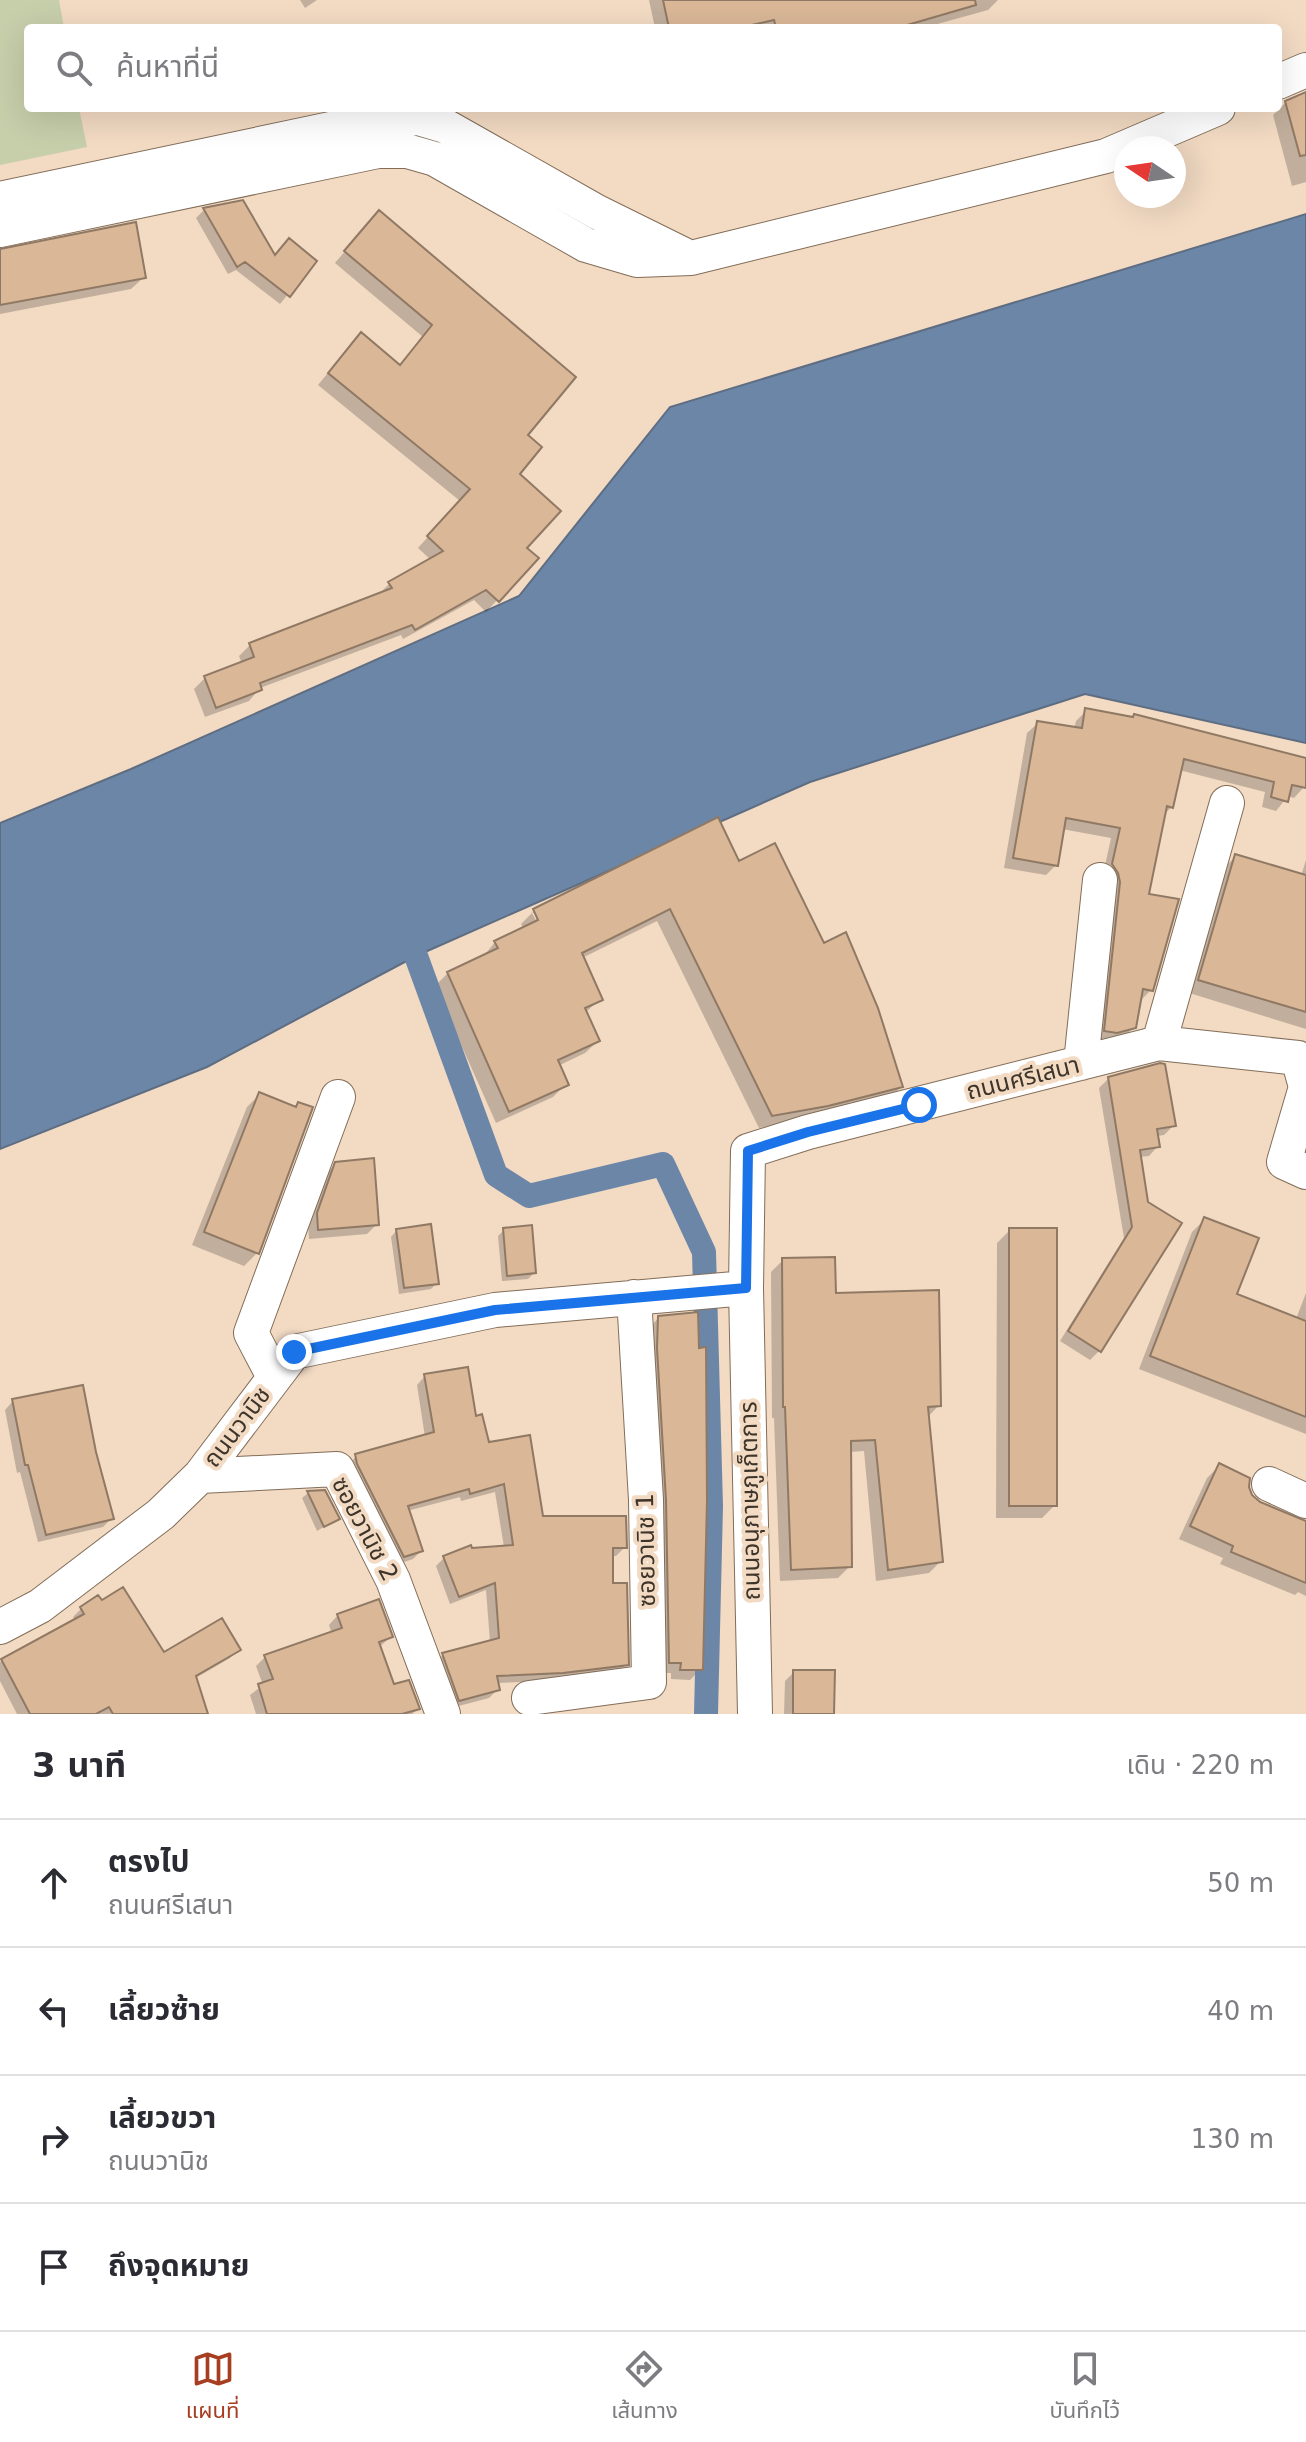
<!DOCTYPE html>
<html lang="th">
<meta charset="utf-8">
<style>
:root{--surface:#fff;--page:#f7f7f7;--text:#2b2b33;--muted:#7c7c81;--line:#e1e1e2;--accent:#a73e22}
body{margin:0;font-family:"DejaVu Sans","Noto Sans Thai",sans-serif;background:var(--page);color:var(--text)}
.compass{position:absolute;left:1114px;top:136px;width:72px;height:72px;border-radius:50%;background:var(--surface);box-shadow:0 8px 32px #0002;rotate:283deg}
.stop{position:absolute;width:24px;height:24px;margin:-18px;border:6px solid #1a73e8;border-radius:50%;background:#fff}
.stop.end{background:#1a73e8;border-color:#fff;box-shadow:0 2px 8px #0008}
.list{margin:0;padding:0;list-style:none}
h2{display:flex;justify-content:space-between;align-items:center;height:104px;margin:0;padding:0 32px;font-size:34px}
h2 small{font-size:26px;font-weight:400;color:var(--muted)}
.list li{display:grid;grid-template-columns:52px 1fr auto;gap:24px;align-items:center;box-sizing:border-box;height:128px;padding:0 32px;border-top:2px solid var(--line)}
.list b{display:block;font-size:30px;white-space:nowrap}
.list p{margin:0;font-size:26px;white-space:nowrap;color:var(--muted)}
.list em{font-size:26px;font-style:normal;color:var(--muted)}
.icon{flex:none;width:44px;height:44px;fill:none;stroke:currentColor;stroke-width:2;stroke-linecap:round;stroke-linejoin:round}
.map{position:relative;flex:none;width:1306px;height:1714px;overflow:hidden}
.search{position:absolute;background:var(--surface);box-shadow:0 8px 32px #0002;left:24px;right:24px;top:24px;height:88px;display:flex;align-items:center;gap:20px;box-sizing:border-box;padding:0 28px;border-radius:8px;color:var(--muted);font-size:30px}
.sheet{height:616px;background:var(--surface)}
nav{display:flex;justify-content:space-around;align-items:center;box-sizing:border-box;height:112px;border-top:2px solid var(--line);background:var(--surface);font-size:22px;color:var(--muted)}
nav a{display:grid;justify-items:center;gap:4px}
nav .on{color:var(--accent)}
.map>svg:first-child{display:block}
.green{fill:#c7ceaa}
.water{fill:#6c86a7;stroke:#5e6d82;stroke-width:2}
.shadow{fill:#0003;fill-rule:evenodd}
.lines{fill:none;stroke-linecap:round;stroke-linejoin:round}
.canal{stroke:#6c86a7;stroke-width:24}
.building{fill:#d9b797;stroke:#907964;stroke-width:2}
.minor-casing{stroke:#826d58;stroke-width:36}
.minor{stroke:#fff;stroke-width:34}
.route{stroke:#1a73e8;stroke-width:10}
.labels{text-anchor:middle;dominant-baseline:central;stroke-width:8;stroke-linejoin:round;paint-order:stroke}
.street-label{font-size:24px;fill:#3d342a;stroke:#f2dac3}
</style>
<div class="map">
<svg width="1306" height="1714" viewBox="0 0 1306 1714">
<rect width="100%" height="100%" fill="#f2dac3"/>
<path class="green" d="M 0,0 L 59,0 L 64,28 L 28,28 L 28,108 L 79,108 L 87,147 L 0,165 Z"/>
<path class="water" d="M 1306,214 L 1306,743 L 1085,694 L 810,782 L 416,956 L 207,1067 L 0,1149 L 0,823 L 131,769 L 519,596 L 670,407 Z"/>
<path class="shadow" d="M 300,0 L 317,0 L 305,8 Z
M 649,0 L 998,0 L 988,10 L 923,28 L 655,28 Z
M 1306,94 L 1306,182 L 1292,186 L 1273,115 L 1286,102 Z
M 242,202 L 274,257 L 315,261 L 280,304 L 236,270 L 228,274 L 196,218 L 204,210 Z
M 368,224 L 525,435 L 518,474 L 525,548 L 536,558 L 486,612 L 474,600 L 403,639 L 401,635 L 260,688 L 249,701 L 205,717 L 194,689 L 205,678 L 242,664 L 239,656 L 250,645 L 379,594 L 390,583 L 431,560 L 418,548 L 460,501 L 318,385 L 350,346 L 399,367 L 423,337 L 335,263 Z
M 0,251 L 144,277 L 131,289 L 0,314 Z
M 1086,711 L 1306,761 L 1304,787 L 1294,798 L 1288,796 L 1276,811 L 1262,807 L 1265,792 L 1179,770 L 1172,807 L 1163,815 L 1147,895 L 1151,990 L 1141,1000 L 1134,1027 L 1123,1038 L 1105,1042 L 1095,1040 L 1103,875 L 1111,838 L 1062,829 L 1056,865 L 1046,875 L 1004,868 L 1027,733 L 1038,723 L 1074,729 L 1076,721 Z
M 1236,856 L 1301,876 L 1306,860 L 1306,1029 L 1186,992 L 1223,869 Z
M 738,864 L 824,946 L 901,1087 L 888,1100 L 814,1118 L 759,1128 L 657,921 L 582,958 L 600,999 L 585,1013 L 598,1041 L 585,1053 L 558,1066 L 566,1084 L 553,1097 L 496,1123 L 435,986 L 448,973 L 483,957 L 495,942 L 524,929 L 521,924 L 534,911 ZM 532,913 L 537,913 L 541,930 Z
M 1109,1078 L 1173,1126 L 1164,1135 L 1157,1136 L 1158,1146 L 1149,1156 L 1139,1157 L 1146,1203 L 1100,1350 L 1090,1360 L 1060,1341 L 1124,1238 L 1099,1088 Z
M 260,1094 L 294,1108 L 299,1104 L 257,1253 L 244,1266 L 192,1245 L 247,1107 Z
M 336,1164 L 377,1224 L 367,1234 L 309,1239 L 308,1224 L 326,1174 Z
M 1205,1219 L 1235,1295 L 1296,1319 L 1306,1293 L 1306,1434 L 1139,1369 L 1192,1232 Z
M 397,1230 L 437,1283 L 431,1289 L 399,1294 L 391,1237 Z
M 504,1230 L 534,1273 L 528,1279 L 502,1281 L 498,1236 Z
M 1010,1230 L 1055,1505 L 1042,1518 L 996,1518 L 997,1243 Z
M 783,1260 L 834,1295 L 939,1405 L 927,1418 L 941,1561 L 929,1573 L 876,1581 L 864,1451 L 849,1452 L 850,1566 L 838,1578 L 780,1581 L 774,1418 L 772,1418 L 771,1272 Z
M 659,1318 L 697,1350 L 701,1669 L 690,1680 L 671,1679 L 671,1673 L 659,1673 L 648,1328 Z
M 425,1376 L 474,1418 L 488,1444 L 541,1519 L 625,1547 L 616,1556 L 611,1556 L 611,1585 L 627,1664 L 618,1672 L 553,1681 L 496,1683 L 498,1689 L 489,1698 L 451,1708 L 434,1663 L 443,1655 L 490,1642 L 486,1590 L 450,1604 L 436,1566 L 444,1558 L 471,1550 L 504,1547 L 495,1492 L 461,1501 L 460,1497 L 407,1511 L 421,1551 L 413,1559 L 395,1565 L 348,1464 L 357,1456 L 425,1437 L 417,1385 Z
M 13,1401 L 112,1518 L 103,1527 L 38,1542 L 20,1472 L 17,1473 L 5,1410 Z
M 1219,1466 L 1247,1487 L 1251,1496 L 1260,1504 L 1306,1522 L 1306,1596 L 1298,1592 L 1295,1595 L 1220,1564 L 1223,1558 L 1179,1539 L 1207,1478 Z
M 324,1492 L 337,1519 L 317,1531 L 302,1498 L 308,1493 Z
M 81,1609 L 164,1654 L 238,1649 L 230,1658 L 194,1679 L 206,1714 L 17,1714 L 0,1681 L 0,1662 L 76,1621 L 73,1617 Z
M 338,1615 L 391,1637 L 379,1647 L 392,1687 L 418,1709 L 412,1714 L 256,1714 L 250,1695 L 263,1685 L 256,1666 L 265,1657 L 332,1634 L 329,1625 Z
M 794,1672 L 832,1714 L 784,1714 L 785,1681 Z"/>
<g class="lines">
<path class="canal" d="M 416,956 L 496,1175 L 529,1196 L 663,1164 L 704,1252 L 711,1506 L 706,1714"/>
</g>
<path class="building" d="M 663,0 L 975,0 L 976,5 L 897,28 L 776,28 L 774,20 L 738,28 L 669,28 Z
M 1306,92 L 1306,155 L 1300,156 L 1285,101 Z
M 243,200 L 275,255 L 289,238 L 317,261 L 290,297 L 245,262 L 237,267 L 203,208 Z
M 379,210 L 576,377 L 528,435 L 542,447 L 520,474 L 561,511 L 527,548 L 539,558 L 499,602 L 486,590 L 415,630 L 412,625 L 260,683 L 262,690 L 216,708 L 204,676 L 254,657 L 249,643 L 392,588 L 388,582 L 443,551 L 427,536 L 470,489 L 328,373 L 361,332 L 400,365 L 432,325 L 344,251 Z
M 136,222 L 146,278 L 0,305 L 0,249 Z
M 1085,708 L 1133,717 L 1134,714 L 1306,758 L 1306,788 L 1292,785 L 1288,802 L 1271,797 L 1274,782 L 1184,759 L 1173,808 L 1167,806 L 1149,894 L 1179,899 L 1153,991 L 1143,989 L 1136,1028 L 1117,1033 L 1104,1031 L 1120,882 L 1118,873 L 1112,864 L 1120,828 L 1066,818 L 1058,866 L 1013,858 L 1037,721 L 1082,728 Z
M 718,817 L 739,861 L 775,843 L 824,943 L 846,932 L 878,1008 L 903,1087 L 828,1106 L 772,1116 L 670,909 L 582,953 L 603,1000 L 585,1008 L 600,1041 L 558,1060 L 569,1085 L 509,1112 L 447,972 L 498,948 L 494,941 L 538,920 L 533,909 Z
M 1235,854 L 1306,875 L 1306,1012 L 1198,980 Z
M 1160,1063 L 1165,1064 L 1176,1126 L 1157,1129 L 1160,1147 L 1140,1150 L 1148,1202 L 1182,1223 L 1101,1352 L 1068,1331 L 1132,1227 L 1108,1077 Z
M 259,1092 L 296,1107 L 298,1102 L 313,1107 L 259,1254 L 204,1232 Z
M 374,1158 L 379,1225 L 318,1230 L 317,1213 L 335,1162 Z
M 1204,1217 L 1259,1238 L 1237,1294 L 1306,1321 L 1306,1417 L 1150,1356 Z
M 431,1224 L 439,1284 L 404,1288 L 396,1229 Z
M 532,1225 L 536,1273 L 507,1276 L 503,1228 Z
M 1009,1228 L 1057,1228 L 1057,1506 L 1009,1506 Z
M 835,1257 L 836,1293 L 939,1290 L 941,1406 L 928,1407 L 943,1562 L 888,1570 L 875,1440 L 851,1441 L 852,1567 L 791,1570 L 785,1407 L 783,1407 L 782,1258 Z
M 698,1312 L 699,1348 L 706,1347 L 707,1500 L 703,1670 L 680,1670 L 681,1663 L 669,1663 L 666,1500 L 657,1348 L 658,1316 Z
M 468,1367 L 476,1416 L 482,1414 L 489,1442 L 530,1435 L 543,1516 L 626,1516 L 627,1548 L 613,1548 L 613,1583 L 627,1583 L 629,1665 L 563,1673 L 497,1676 L 500,1690 L 459,1701 L 442,1653 L 499,1638 L 495,1583 L 459,1597 L 443,1556 L 471,1545 L 472,1548 L 513,1545 L 504,1484 L 470,1494 L 469,1489 L 408,1506 L 423,1551 L 404,1557 L 357,1464 L 355,1454 L 434,1432 L 424,1374 Z
M 83,1385 L 96,1452 L 114,1519 L 46,1535 L 28,1465 L 25,1465 L 12,1399 Z
M 1219,1463 L 1250,1478 L 1249,1487 L 1252,1495 L 1260,1502 L 1306,1521 L 1306,1583 L 1231,1552 L 1233,1546 L 1190,1526 Z
M 325,1490 L 340,1519 L 324,1527 L 307,1491 Z
M 123,1587 L 164,1652 L 222,1618 L 241,1650 L 196,1676 L 208,1714 L 113,1714 L 109,1707 L 96,1714 L 30,1714 L 1,1659 L 84,1614 L 80,1607 L 98,1595 L 102,1600 Z
M 379,1599 L 393,1637 L 379,1642 L 394,1684 L 409,1680 L 420,1709 L 402,1714 L 267,1714 L 258,1684 L 273,1679 L 264,1655 L 342,1628 L 337,1614 Z
M 793,1670 L 835,1670 L 834,1714 L 793,1714 Z"/>
<g class="lines">
<defs>
<path id="minor" d="M 1278,82 L 1306,70
M 0,199 L 378,119 L 418,118 L 445,126 L 597,212 L 684,255
M 0,230 L 378,151 L 407,151 L 435,159 L 586,245 L 637,260 L 691,258 L 1106,156 L 1218,108
M 1159,1043 L 1227,803
M 1081,1063 L 1100,880
M 274,1377 L 251,1333 L 338,1097
M 200,1476 L 337,1469 L 393,1580 L 443,1714
M 1269,1484 L 1306,1501
M 0,1627 L 40,1606 L 161,1514 L 200,1476 L 294,1352 L 495,1310 L 746,1288
M 529,1698 L 649,1682 L 646,1500 L 634,1297
M 755,1714 L 746,1288 L 748,1151 L 808,1132 L 1159,1043 L 1298,1058 L 1306,1087 L 1284,1162 L 1306,1172"/>
</defs>
<use href="#minor" class="minor-casing"/>
<use href="#minor" class="minor"/>
</g>
<g class="lines">
<path class="route" d="M 294,1352 L 495,1310 L 746,1288 L 748,1151 L 808,1132 L 919,1105"/>
</g>
<g class="labels">
<g class="street-label">
<text transform="translate(1023 1078) rotate(-14)">ถนนศรีเสนา</text>
<text transform="translate(237 1427) rotate(-53)">ถนนวานิช</text>
<text transform="translate(750 1501) rotate(-91)">ถนนอนุภาษภูเก็ตการ</text>
<text transform="translate(365 1529) rotate(62)">ซอยวานิช 2</text>
<text transform="translate(646 1550) rotate(-91)">ซอยวานิช 1</text>
</g>
</g>
</svg>
<svg class="compass" viewBox="-18 -18 36 36"><path d="M0-13l5 13h-10z" fill="#e53935"/><path d="M0 13l5-13h-10z" fill="#7c7c81"/></svg>
<div class="stop" style="left:919px;top:1105px"></div>
<div class="stop end" style="left:294px;top:1352px"></div>
<div class="search"><svg class="icon" aria-label="search" viewBox="0 0 24 24"><circle cx="10" cy="10" r="6"/><path d="M15 15l6 6"/></svg>ค้นหาที่นี่</div>
</div>
<section class="sheet">
<h2>3 นาที<small>เดิน · 220 m</small></h2>
<ul class="list">
<li><svg class="icon" aria-label="ahead" viewBox="0 0 24 24"><path d="M12 20V5M6 11l6-6 6 6"/></svg><div><b>ตรงไป</b><p>ถนนศรีเสนา</p></div><em>50 m</em></li>
<li><svg class="icon" aria-label="left" viewBox="0 0 24 24"><path d="M17 20v-9H6M10 6l-5 5 5 5"/></svg><div><b>เลี้ยวซ้าย</b></div><em>40 m</em></li>
<li><svg class="icon" aria-label="right" viewBox="0 0 24 24"><path d="M7 20v-9h11M14 6l5 5-5 5"/></svg><div><b>เลี้ยวขวา</b><p>ถนนวานิช</p></div><em>130 m</em></li>
<li><svg class="icon" aria-label="arrive" viewBox="0 0 24 24"><path d="M6 21V4h12l-3 4 3 4H6"/></svg><div><b>ถึงจุดหมาย</b></div></li>
</ul>
</section>
<nav>
<a class="on"><svg class="icon" aria-label="map" viewBox="0 0 24 24"><path d="M3 6l6-2 6 2 6-2v14l-6 2-6-2-6 2zM9 4v14M15 6v14"/></svg>แผนที่</a>
<a><svg class="icon" aria-label="directions" viewBox="0 0 24 24"><path d="M12 3l9 9-9 9-9-9zM9 14v-3h6M13 9l2 2-2 2"/></svg>เส้นทาง</a>
<a><svg class="icon" aria-label="saved" viewBox="0 0 24 24"><path d="M7 4h10v16l-5-4-5 4z"/></svg>บันทึกไว้</a>
</nav>
